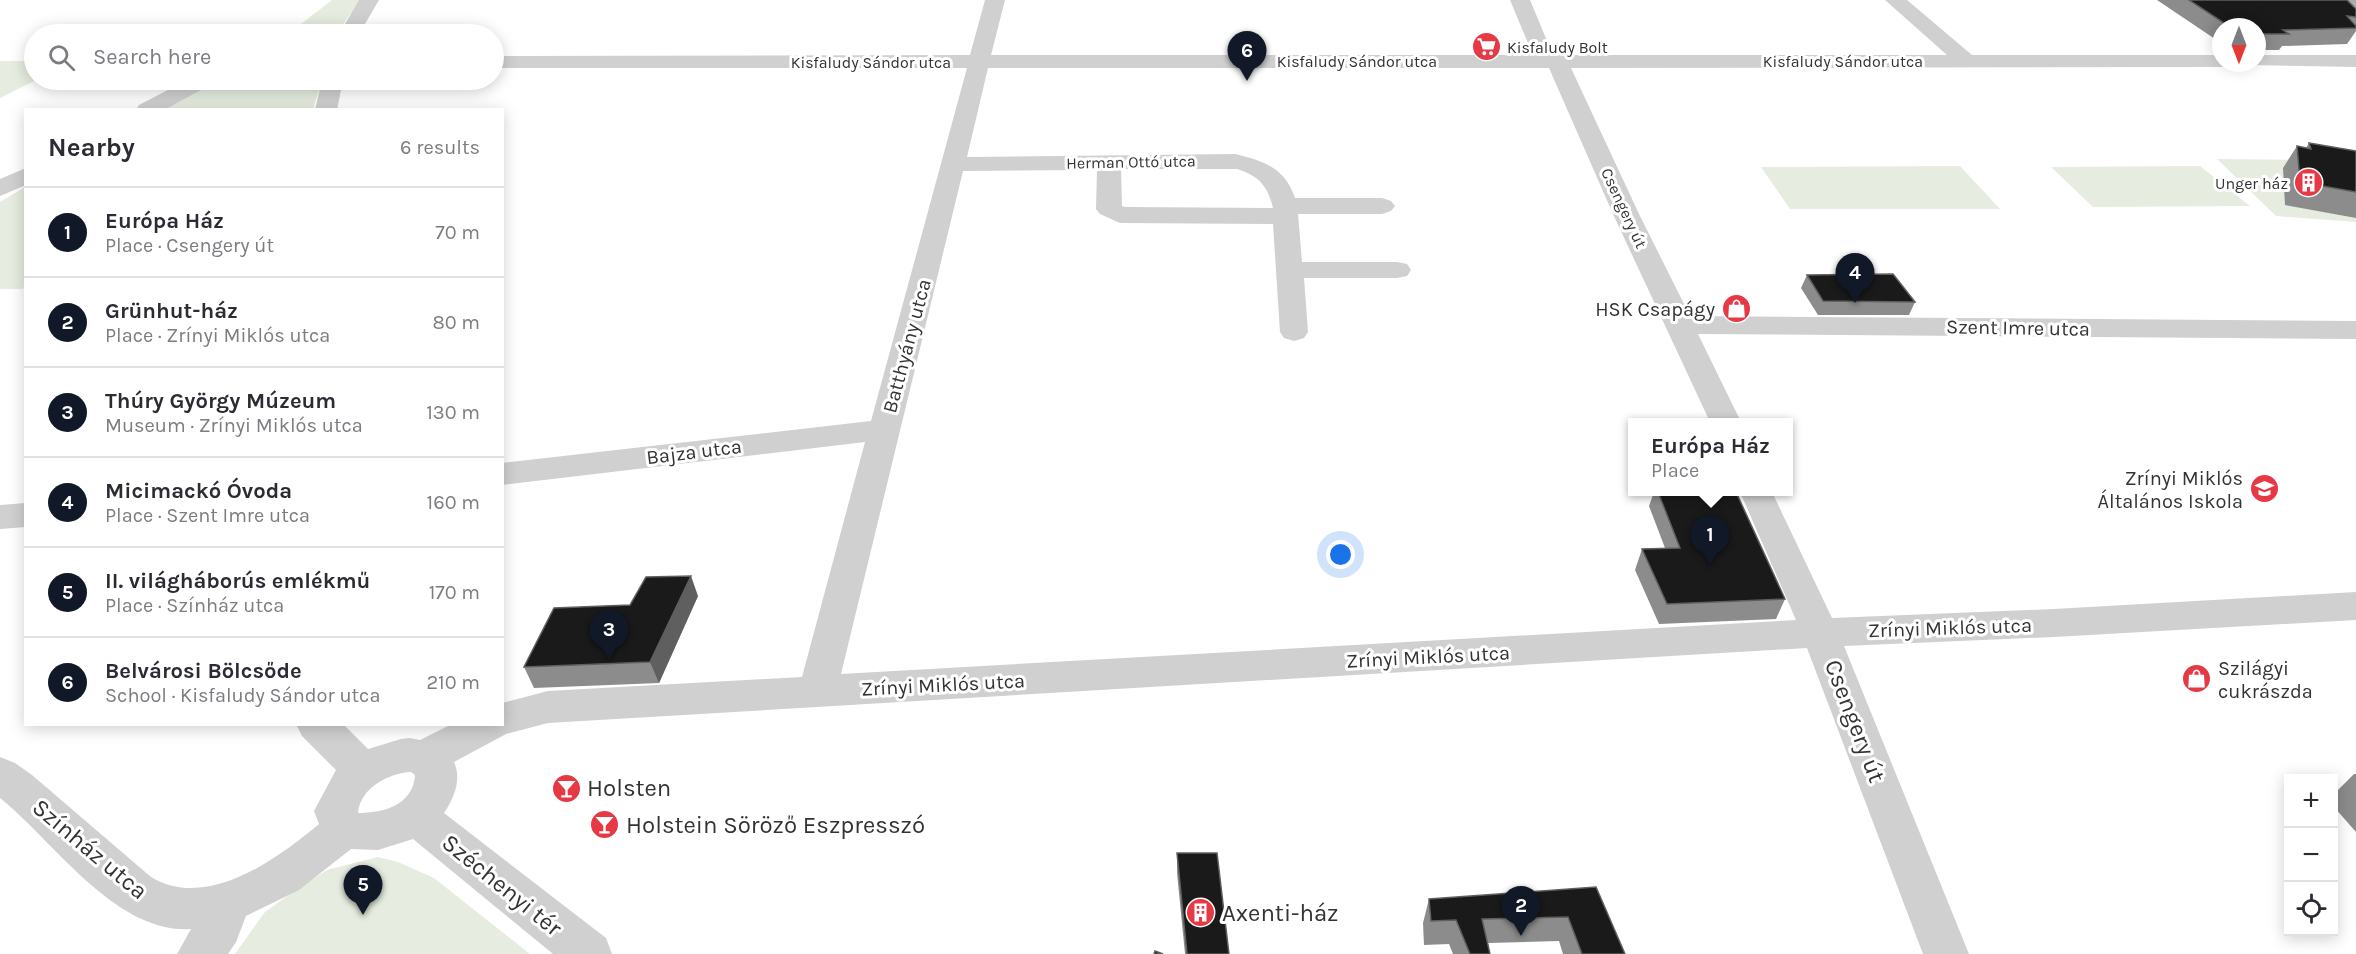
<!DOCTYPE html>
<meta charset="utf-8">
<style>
:root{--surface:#fff;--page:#f2f2f3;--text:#2b2b33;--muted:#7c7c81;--line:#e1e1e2;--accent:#111827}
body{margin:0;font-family:Karla,sans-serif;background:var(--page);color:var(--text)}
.controls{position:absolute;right:18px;bottom:18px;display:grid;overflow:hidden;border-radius:0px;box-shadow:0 3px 15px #0003}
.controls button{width:54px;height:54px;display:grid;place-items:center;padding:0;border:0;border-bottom:2px solid var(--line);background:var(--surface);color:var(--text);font:30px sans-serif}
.compass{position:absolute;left:2212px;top:18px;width:54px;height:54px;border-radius:50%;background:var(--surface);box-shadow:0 3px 15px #0003;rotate:180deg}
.you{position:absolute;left:1341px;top:555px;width:21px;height:21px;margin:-15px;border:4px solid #fff;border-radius:50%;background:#1a73e8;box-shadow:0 0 0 9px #1a73e833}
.badge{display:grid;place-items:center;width:39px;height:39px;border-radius:50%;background:var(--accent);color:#fff;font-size:20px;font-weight:700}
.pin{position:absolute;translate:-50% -50px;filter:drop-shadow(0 2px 3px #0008)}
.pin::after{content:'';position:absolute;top:32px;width:21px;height:18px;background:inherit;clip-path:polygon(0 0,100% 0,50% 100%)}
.popup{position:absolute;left:1628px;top:418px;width:165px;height:78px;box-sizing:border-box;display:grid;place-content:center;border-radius:0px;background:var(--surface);filter:drop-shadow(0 2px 4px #0005);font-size:20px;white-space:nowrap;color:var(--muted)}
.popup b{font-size:22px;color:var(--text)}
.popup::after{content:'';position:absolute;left:50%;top:100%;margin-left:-12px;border:12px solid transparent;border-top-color:var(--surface)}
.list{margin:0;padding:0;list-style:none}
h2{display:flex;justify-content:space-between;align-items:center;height:78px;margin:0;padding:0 24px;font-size:26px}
h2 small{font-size:20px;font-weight:400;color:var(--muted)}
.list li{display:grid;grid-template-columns:39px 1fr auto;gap:18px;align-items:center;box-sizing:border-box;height:90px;padding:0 24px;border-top:2px solid var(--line)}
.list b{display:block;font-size:22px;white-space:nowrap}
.list p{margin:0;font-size:20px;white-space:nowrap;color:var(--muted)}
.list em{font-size:20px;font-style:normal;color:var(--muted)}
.icon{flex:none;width:33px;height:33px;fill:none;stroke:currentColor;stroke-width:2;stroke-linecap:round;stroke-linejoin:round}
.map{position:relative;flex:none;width:2356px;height:954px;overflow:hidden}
.search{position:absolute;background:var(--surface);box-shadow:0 3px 15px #0003;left:24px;top:24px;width:480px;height:66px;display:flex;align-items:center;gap:15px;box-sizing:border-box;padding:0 21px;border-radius:33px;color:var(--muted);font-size:22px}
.panel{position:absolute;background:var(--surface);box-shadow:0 3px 15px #0003;left:24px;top:108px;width:480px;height:618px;border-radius:0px}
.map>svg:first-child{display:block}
.green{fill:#e6ecdf}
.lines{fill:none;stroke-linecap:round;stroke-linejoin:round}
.minor{fill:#d0d0d0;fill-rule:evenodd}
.major{fill:#ababab;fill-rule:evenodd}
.wall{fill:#8c8c8c}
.shaded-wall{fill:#5f5f5f}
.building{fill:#1a1a1a;stroke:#5f5f5f;stroke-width:1.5}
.labels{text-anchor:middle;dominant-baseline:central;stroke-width:6;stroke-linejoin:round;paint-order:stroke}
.far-poi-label{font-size:16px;fill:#333;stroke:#fff;text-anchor:start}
.far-street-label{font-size:16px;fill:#333;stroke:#fff}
.poi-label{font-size:20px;fill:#333;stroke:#fff;text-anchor:end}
.street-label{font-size:20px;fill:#333;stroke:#fff}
.near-street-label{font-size:24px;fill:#333;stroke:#fff}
.near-poi-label{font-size:24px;fill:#333;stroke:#fff;text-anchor:start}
</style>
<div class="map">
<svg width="2356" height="954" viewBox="0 0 2356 954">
<rect width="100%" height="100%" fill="#fff"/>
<path class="green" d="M 332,0 L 360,0 L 336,34 L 288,34 Z
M 0,61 L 34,61 L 36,80 L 0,98 Z
M 224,80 L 322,80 L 313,109 L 162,110 L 196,90 Z
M 2217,159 L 2316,160 L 2356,218 L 2356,222 L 2276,216 Z
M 1960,166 L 2000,209 L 1790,209 L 1761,167 Z
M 2200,166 L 2250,206 L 2093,207 L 2051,167 Z
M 25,187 L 25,283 L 23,289 L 0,289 L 0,202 Z
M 378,857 L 398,862 L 434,878 L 530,954 L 235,954 L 264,913 L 294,891 L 327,870 Z"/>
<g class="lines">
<path class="minor" d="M 359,0 L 379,0 L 359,34 L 339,34 Z
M 985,0 L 1005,0 L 991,55 L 1533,55 L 1510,0 L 1530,0 L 1550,48 L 1562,55 L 1947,55 L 1885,0 L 1907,0 L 1972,55 L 2221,55 L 2221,63 L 2230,63 L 2228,65 L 2221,67 L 1571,68 L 1639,214 L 1690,316 L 2356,321 L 2356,339 L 1698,334 L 1741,422 L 1710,422 L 1613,214 L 1549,68 L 988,68 L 967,157 L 1235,154 C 1264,161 1285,168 1295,198 L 1382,198 L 1391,201 L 1395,206 L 1391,211 L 1382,214 L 1298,214 L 1302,262 L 1397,262 L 1407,264 L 1411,270 L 1407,276 L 1397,278 L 1304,278 L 1308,332 L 1304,338 L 1294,341 L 1284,338 L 1280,332 L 1273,224 L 1120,223 L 1100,214 L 1096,209 L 1097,170 L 963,171 L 841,674 L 1796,620 L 1740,492 L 1772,492 L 1832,618 L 2054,609 L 2356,592 L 2356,620 L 2054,637 L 1844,646 L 1969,954 L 1923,954 L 1807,648 L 548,723 L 506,734 L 454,762 C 462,779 454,798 444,813 L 606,938 L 612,954 L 553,954 L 413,839 L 378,850 L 351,849 L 299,890 L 246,916 L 236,942 L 228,954 L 177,954 L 191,929 C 115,934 53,840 0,798 L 0,757 L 15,763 L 32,775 L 151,877 C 207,911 277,859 319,824 L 314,811 L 336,770 L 302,736 L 296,724 L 343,724 L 368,749 L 401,739 L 410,738 L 420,740 L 452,724 L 502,724 L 502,703 L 548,691 L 802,677 L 865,442 L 502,485 L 502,463 L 871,421 L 967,68 L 494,68 L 494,56 L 970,55 ZM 1121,169 L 1237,169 C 1259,176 1268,186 1273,208 L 1125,207 L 1122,206 ZM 411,772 L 415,775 C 413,805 384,813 358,813 C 360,788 389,773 411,772 Z
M 2257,55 L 2356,55 L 2356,67 L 2250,65 L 2248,63 L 2257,63 Z
M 187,80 L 213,80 L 210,85 L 164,110 L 136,110 L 139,105 Z
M 322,80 L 343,80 L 337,110 L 315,110 Z
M 26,168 L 26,185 L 0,196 L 0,179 Z
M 26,503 L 26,527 L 0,529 L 0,505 Z"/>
<path class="major" d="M 2344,0 L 2356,0 L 2356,9 L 2349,7 Z"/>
</g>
<path class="wall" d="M 2157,0 L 2347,0 L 2356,9 L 2356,31 L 2347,44 L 2282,46 L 2279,50 L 2257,50 L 2257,27 L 2221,27 L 2221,43 Z
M 2309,143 L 2356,151 L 2356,218 L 2285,205 L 2283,168 L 2297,146 L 2306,148 Z
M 1807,275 L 1915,302 L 1909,315 L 1818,315 L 1801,288 Z
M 1654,492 L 1736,492 L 1785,599 L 1776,619 L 1659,624 L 1635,570 L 1642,549 L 1665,548 L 1649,506 Z
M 698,596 L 659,683 L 534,688 L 524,667 L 630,605 Z
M 2354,774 L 2356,774 L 2356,832 L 2334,807 L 2334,794 Z
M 1177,853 L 1229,954 L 1185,954 L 1177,873 Z
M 1596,887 L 1625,954 L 1563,954 L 1559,941 L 1488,943 L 1490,954 L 1453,954 L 1449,944 L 1424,945 L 1423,923 L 1429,899 Z"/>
<path class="shaded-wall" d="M 691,576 L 698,596 L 659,683 L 650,662 Z"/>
<path class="building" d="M 2189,0 L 2347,0 L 2356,9 L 2356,17 L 2347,16 L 2356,26 L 2356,28 L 2283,30 L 2289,34 L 2257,34 L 2257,27 L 2230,27 Z
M 2309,143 L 2356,151 L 2356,192 L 2300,182 L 2297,146 L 2311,149 Z
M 1893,274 L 1915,302 L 1823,301 L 1807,275 Z
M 1658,492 L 1736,492 L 1785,599 L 1667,604 L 1642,549 L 1680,548 Z
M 691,576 L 650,662 L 524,667 L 554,608 L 630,605 L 646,577 Z
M 1177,853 L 1217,853 L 1229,954 L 1187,954 Z
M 1596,887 L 1625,954 L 1582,954 L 1568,917 L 1482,919 L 1490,954 L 1470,954 L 1456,920 L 1431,921 L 1429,899 Z
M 1155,951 L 1163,954 L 1154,954 Z"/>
<defs>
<symbol id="supermarket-disc" viewBox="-11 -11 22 22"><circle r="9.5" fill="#e63946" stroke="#fff"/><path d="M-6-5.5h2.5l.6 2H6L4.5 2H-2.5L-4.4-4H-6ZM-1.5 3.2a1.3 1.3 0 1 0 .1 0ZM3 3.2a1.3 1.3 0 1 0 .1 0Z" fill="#fff"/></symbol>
<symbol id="building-disc" viewBox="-11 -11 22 22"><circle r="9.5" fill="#e63946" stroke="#fff"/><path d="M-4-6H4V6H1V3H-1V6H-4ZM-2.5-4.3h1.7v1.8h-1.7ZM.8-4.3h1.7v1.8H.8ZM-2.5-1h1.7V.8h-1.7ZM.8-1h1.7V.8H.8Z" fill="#fff"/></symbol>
<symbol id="shop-disc" viewBox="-11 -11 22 22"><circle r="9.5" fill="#e63946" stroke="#fff"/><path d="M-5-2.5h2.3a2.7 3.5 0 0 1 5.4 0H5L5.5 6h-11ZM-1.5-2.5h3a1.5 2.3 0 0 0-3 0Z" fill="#fff"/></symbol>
<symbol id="school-disc" viewBox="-11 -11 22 22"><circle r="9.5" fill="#e63946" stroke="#fff"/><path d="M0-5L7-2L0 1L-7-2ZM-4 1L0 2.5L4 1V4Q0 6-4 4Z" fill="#fff"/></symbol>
<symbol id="bar-disc" viewBox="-11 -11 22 22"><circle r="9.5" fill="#e63946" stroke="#fff"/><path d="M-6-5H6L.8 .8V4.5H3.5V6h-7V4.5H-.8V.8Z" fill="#fff"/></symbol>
</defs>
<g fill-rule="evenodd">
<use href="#supermarket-disc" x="1470" y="30" width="33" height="33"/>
<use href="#building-disc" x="2292" y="166" width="33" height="33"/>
<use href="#shop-disc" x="1720" y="292" width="33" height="33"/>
<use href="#school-disc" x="2248" y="472" width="33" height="33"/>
<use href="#shop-disc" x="2180" y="662" width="33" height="33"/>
<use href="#bar-disc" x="550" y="772" width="33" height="33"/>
<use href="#bar-disc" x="588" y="808" width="33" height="33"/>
<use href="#building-disc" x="1184" y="896" width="33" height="33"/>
</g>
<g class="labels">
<g class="far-poi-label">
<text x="1507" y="47">Kisfaludy Bolt</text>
<text x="2288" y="183" text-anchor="end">Unger ház</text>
</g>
<g class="far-street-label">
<text x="1357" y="61">Kisfaludy Sándor utca</text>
<text x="1843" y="61">Kisfaludy Sándor utca</text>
<text x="871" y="62">Kisfaludy Sándor utca</text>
<text transform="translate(1131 162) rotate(-1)">Herman Ottó utca</text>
<text transform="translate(1624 208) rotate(65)">Csengery út</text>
</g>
<g class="poi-label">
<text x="1715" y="309">HSK Csapágy</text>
<text x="2243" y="478">Zrínyi Miklós<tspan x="2243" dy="23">Általános Iskola</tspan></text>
<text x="2218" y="668" text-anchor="start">Szilágyi<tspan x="2218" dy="23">cukrászda</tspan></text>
</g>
<g class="street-label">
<text transform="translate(2018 328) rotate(1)">Szent Imre utca</text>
<text transform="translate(907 346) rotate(-75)">Batthyány utca</text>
<text transform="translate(694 452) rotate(-7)">Bajza utca</text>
<text transform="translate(1950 628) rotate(-2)">Zrínyi Miklós utca</text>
<text transform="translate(1428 657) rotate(-3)">Zrínyi Miklós utca</text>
<text transform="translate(943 685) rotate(-3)">Zrínyi Miklós utca</text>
</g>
<g class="near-street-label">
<text transform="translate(1855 721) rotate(69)">Csengery út</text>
<text transform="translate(90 849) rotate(40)">Színház utca</text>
<text transform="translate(502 885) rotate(39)">Széchenyi tér</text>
</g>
<g class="near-poi-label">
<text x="587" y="788">Holsten</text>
<text x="626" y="825">Holstein Söröző Eszpresszó</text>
<text x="1222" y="913">Axenti-ház</text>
</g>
</g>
</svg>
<div class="controls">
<button>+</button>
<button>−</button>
<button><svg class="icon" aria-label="locate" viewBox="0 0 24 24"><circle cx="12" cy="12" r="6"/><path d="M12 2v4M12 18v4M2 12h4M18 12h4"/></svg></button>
</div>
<svg class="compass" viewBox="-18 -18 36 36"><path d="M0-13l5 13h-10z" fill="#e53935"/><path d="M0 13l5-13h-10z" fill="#7c7c81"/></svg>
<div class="you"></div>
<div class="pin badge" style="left:1710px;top:565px">1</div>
<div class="popup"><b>Európa Ház</b>Place</div>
<div class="pin badge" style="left:1521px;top:936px">2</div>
<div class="pin badge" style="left:609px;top:660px">3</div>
<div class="pin badge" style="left:1855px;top:303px">4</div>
<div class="pin badge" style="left:363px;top:915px">5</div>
<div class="pin badge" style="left:1247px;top:81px">6</div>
<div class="search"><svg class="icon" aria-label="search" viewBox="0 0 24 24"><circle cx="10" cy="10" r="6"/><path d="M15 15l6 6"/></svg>Search here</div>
<section class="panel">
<h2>Nearby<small>6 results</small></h2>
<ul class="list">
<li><span class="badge">1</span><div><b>Európa Ház</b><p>Place · Csengery út</p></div><em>70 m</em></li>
<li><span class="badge">2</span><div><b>Grünhut-ház</b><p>Place · Zrínyi Miklós utca</p></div><em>80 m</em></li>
<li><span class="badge">3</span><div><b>Thúry György Múzeum</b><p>Museum · Zrínyi Miklós utca</p></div><em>130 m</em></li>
<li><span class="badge">4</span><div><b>Micimackó Óvoda</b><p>Place · Szent Imre utca</p></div><em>160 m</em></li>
<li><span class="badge">5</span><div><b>II. világháborús emlékmű</b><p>Place · Színház utca</p></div><em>170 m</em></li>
<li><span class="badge">6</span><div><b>Belvárosi Bölcsőde</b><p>School · Kisfaludy Sándor utca</p></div><em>210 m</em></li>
</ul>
</section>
</div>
